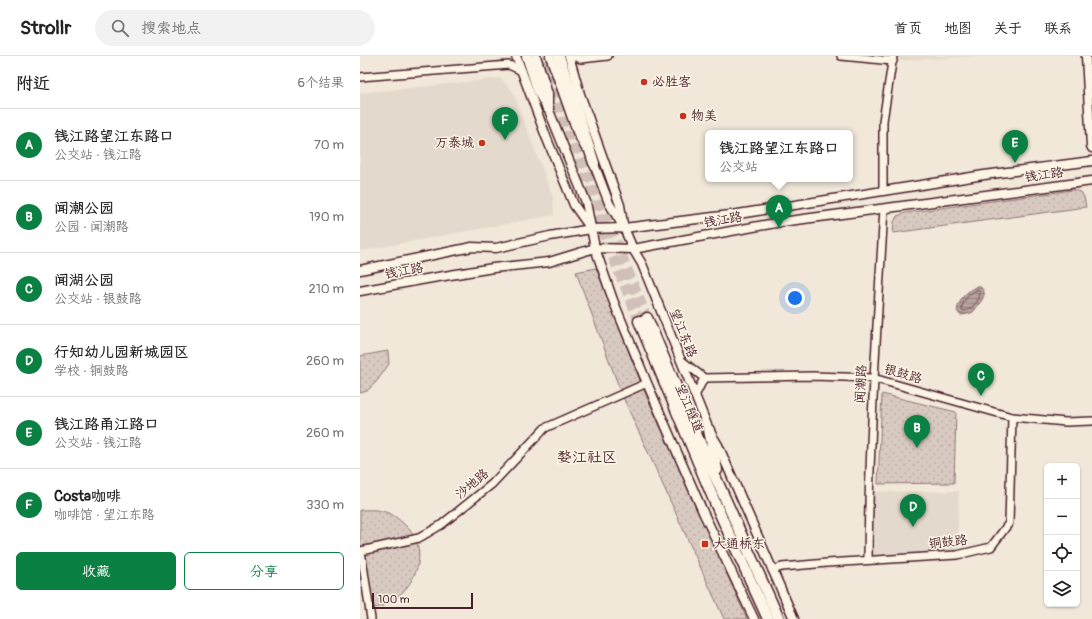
<!DOCTYPE html>
<html lang="zh">
<meta charset="utf-8">
<style>
:root{--surface:#fff;--page:#f2f2f2;--text:#222;--muted:#767676;--line:#e0e0e0;--accent:#0b8043}
body{margin:0;font-family:Pangolin,"LXGW WenKai TC",sans-serif;background:var(--page);color:var(--text)}
.controls{position:absolute;right:12px;bottom:12px;display:grid;overflow:hidden;border-radius:6px;box-shadow:0 1px 3px #0004}
.controls button{width:36px;height:36px;display:grid;place-items:center;padding:0;border:0;border-bottom:1px solid var(--line);background:var(--surface);color:var(--text);font:20px sans-serif}
.scale{position:absolute;left:12px;bottom:10px;width:101px;box-sizing:border-box;padding-left:4px;border:2px solid #4a1f2b;border-top:0;font-size:11px;line-height:14px;white-space:nowrap;color:#4a1f2b;-webkit-text-stroke:3px #fcf5e5;paint-order:stroke}
.you{position:absolute;left:435px;top:242px;width:14px;height:14px;margin:-10px;border:3px solid #fff;border-radius:50%;background:#1a73e8;box-shadow:0 0 0 6px #1a73e833}
.badge{display:grid;place-items:center;width:26px;height:26px;border-radius:50%;background:var(--accent);color:#fff;font-size:13px;font-weight:700}
.pin{position:absolute;translate:-50% -33px;filter:drop-shadow(0 1px 2px #0008)}
.pin::after{content:'';position:absolute;top:21px;width:14px;height:12px;background:inherit;clip-path:polygon(0 0,100% 0,50% 100%)}
.popup{position:absolute;left:345px;top:74px;width:148px;height:52px;box-sizing:border-box;display:grid;place-content:center;border-radius:6px;background:var(--surface);filter:drop-shadow(0 1px 3px #0005);font-size:13px;white-space:nowrap;color:var(--muted)}
.popup b{font-size:15px;color:var(--text)}
.popup::after{content:'';position:absolute;left:50%;top:100%;margin-left:-8px;border:8px solid transparent;border-top-color:var(--surface)}
.list{margin:0;padding:0;list-style:none}
h2{display:flex;justify-content:space-between;align-items:center;height:52px;margin:0;padding:0 16px;font-size:17px}
h2 small{font-size:13px;font-weight:400;color:var(--muted)}
.list li{display:grid;grid-template-columns:26px 1fr auto;gap:12px;align-items:center;box-sizing:border-box;height:72px;padding:0 16px;border-top:1px solid var(--line)}
.list b{display:block;font-size:15px;white-space:nowrap}
.list p{margin:0;font-size:13px;white-space:nowrap;color:var(--muted)}
.list em{font-size:13px;font-style:normal;color:var(--muted)}
.actions{display:flex;gap:8px;padding:12px 16px}
.actions a{flex:1;padding:9px 0;border:1px solid var(--accent);border-radius:6px;text-align:center;font-size:14px;color:var(--accent)}
.actions .main{background:var(--accent);color:#fff}
.icon{flex:none;width:22px;height:22px;fill:none;stroke:currentColor;stroke-width:2;stroke-linecap:round;stroke-linejoin:round}
.map{position:relative;flex:none;width:732px;height:563px;overflow:hidden}
header{display:flex;align-items:center;gap:24px;box-sizing:border-box;height:56px;padding:0 20px;background:var(--surface);border-bottom:1px solid var(--line)}
header strong{font-size:19px}
nav{display:flex;gap:22px;margin-inline-start:auto;font-size:14px}
.search{width:280px;height:36px;background:var(--page);display:flex;align-items:center;gap:10px;box-sizing:border-box;padding:0 14px;border-radius:22px;color:var(--muted);font-size:15px}
main{display:flex}
aside{flex:1;background:var(--surface)}
.map>svg:first-child{display:block}
.built{fill:#e4d9cd}
.park{fill:url(#park-dots);stroke:#917476}
.water{fill:url(#water-rules);stroke:#8b6d6f}
.lines{fill:none;stroke-linecap:round;stroke-linejoin:round}
.shore{stroke:#755358;stroke-width:1}
.highway-tunnel{stroke:#d0c0b7;stroke-width:10;stroke-dasharray:10 5;stroke-linecap:butt}
.minor-casing{stroke:#4a1f2b;stroke-width:10}
.major-casing{stroke:#4a1f2b;stroke-width:11}
.highway-casing{stroke:#4a1f2b;stroke-width:13}
.minor{stroke:#fcf5e5;stroke-width:7}
.major{stroke:#fcf5e5;stroke-width:8}
.highway{stroke:#fcf5e5;stroke-width:10}
.poi-dot{fill:#c8321e;stroke:#fcf5e5;stroke-width:1.5}
.labels{text-anchor:middle;dominant-baseline:central;stroke-width:3;stroke-linejoin:round;paint-order:stroke}
.poi-label{font-size:13px;fill:#4a1f2b;stroke:#fcf5e5;text-anchor:start}
.street-label{font-size:13px;fill:#4a1f2b;stroke:#fcf5e5}
.quarter-label{font-size:15px;fill:#4a1f2b;stroke:#fcf5e5}
</style>
<header>
<strong>Strollr</strong>
<div class="search"><svg class="icon" aria-label="search" viewBox="0 0 24 24"><circle cx="10" cy="10" r="6"/><path d="M15 15l6 6"/></svg>搜索地点</div>
<nav><a>首页</a><a>地图</a><a>关于</a><a>联系</a></nav>
</header>
<main>
<aside>
<h2>附近<small>6个结果</small></h2>
<ul class="list">
<li><span class="badge">A</span><div><b>钱江路望江东路口</b><p>公交站 · 钱江路</p></div><em>70 m</em></li>
<li><span class="badge">B</span><div><b>闻潮公园</b><p>公园 · 闻潮路</p></div><em>190 m</em></li>
<li><span class="badge">C</span><div><b>闻湖公园</b><p>公交站 · 银鼓路</p></div><em>210 m</em></li>
<li><span class="badge">D</span><div><b>行知幼儿园新城园区</b><p>学校 · 铜鼓路</p></div><em>260 m</em></li>
<li><span class="badge">E</span><div><b>钱江路甬江路口</b><p>公交站 · 钱江路</p></div><em>260 m</em></li>
<li><span class="badge">F</span><div><b>Costa咖啡</b><p>咖啡馆 · 望江东路</p></div><em>330 m</em></li>
</ul>
<div class="actions"><a class="main">收藏</a><a>分享</a></div>
</aside>
<div class="map">
<svg width="732" height="563" viewBox="0 0 732 563">
<defs>
<pattern id="park-dots" width="8" height="8" patternUnits="userSpaceOnUse"><rect width="8" height="8" fill="#d8cac0"/><path d="M2 2h.1M6 6h.1" fill="none" stroke="#bbada5" stroke-width="1.8" stroke-linecap="round"/></pattern>
<pattern id="water-rules" width="6" height="5" patternUnits="userSpaceOnUse"><rect width="6" height="5" fill="#b6a19c"/><path d="M0 2.5h6" fill="none" stroke="#96837f"/></pattern>
</defs>
<rect width="100%" height="100%" fill="#f1e8da"/>
<filter id="ink" filterUnits="userSpaceOnUse"><feTurbulence type="fractalNoise" baseFrequency=".025" numOctaves="2"/><feDisplacementMap in="SourceGraphic" scale="8" xChannelSelector="R" yChannelSelector="G"/><feConvolveMatrix kernelMatrix="1 2 1 2 8 2 1 2 1" color-interpolation-filters="sRGB"/></filter>
<g filter="url(#ink)">
<path class="built" d="M 533,0 L 620,0 L 533,5 Z
M 140,22 L 152,34 L 193,141 L 194,159 L 0,195 L 0,37 L 89,28 Z
M 599,435 L 597,499 L 508,504 L 508,436 Z"/>
<path class="park" d="M 713,134 L 721,136 L 724,141 L 726,151 L 533,177 L 534,166 L 537,160 L 545,157 Z
M 236,212 L 282,330 L 387,563 L 364,563 L 262,339 L 216,216 Z
M 28,295 L 29,308 L 17,325 L 7,335 L 0,337 L 0,300 Z
M 522,338 L 596,356 L 594,427 L 518,428 Z
M 0,454 C 7,454 15,453 22,455 C 31,457 38,462 45,469 C 72,494 56,532 27,548 C 22,551 15,552 10,553 L 0,495 Z"/>
<path class="water" d="M 618,230 C 628,234 624,242 619,248 C 617,251 615,254 613,256 C 609,258 604,259 600,259 L 597,255 C 599,243 607,234 618,230 Z"/>
<g class="lines">
<path class="shore" d="M 617,234 L 619,235 L 620,237 C 619,246 611,255 602,255 C 601,246 609,237 617,234 Z"/>
<path class="highway-tunnel" d="M 187,3 L 209,68 L 287,262
M 187,34 L 211,99 L 279,265"/>
<defs>
<path id="minor" d="M 213,0 L 221,3 L 248,0
M 481,0 L 533,5
M 0,21 L 149,9 L 162,15
M 523,135 L 523,65 L 533,0
M 321,304 L 344,322 L 453,320 L 513,322 L 652,361 L 706,366 L 732,365
M 335,340 L 344,322
M 508,504 C 509,387 517,270 524,153
M 412,514 L 422,511 L 467,507 L 597,499 L 631,491 L 649,467 L 652,361
M 11,563 L 1,495 L 59,482 L 81,469 L 132,428 L 185,372 L 287,327"/>
<path id="major" d="M 156,0 L 187,83 L 214,149 L 229,170
M 176,0 L 188,38 L 188,52 L 226,146 L 235,192 L 253,244 L 287,327 L 343,456 L 394,563
M 190,0 L 217,76 L 225,91
M 209,0 L 220,38 L 260,149 L 263,168
M 726,0 L 731,90 L 732,92
M 232,103 L 249,147 L 264,172 L 273,193 L 282,208 L 349,374 L 358,389 L 434,563
M 0,214 L 112,191 L 136,192 L 190,180 L 231,173 L 264,172 L 378,158 L 624,119 L 732,105
M 0,235 L 72,222 L 133,212 L 189,206 L 235,192 L 273,193 L 421,166 L 732,125"/>
<path id="highway" d="M 167,0 L 179,36 L 188,52
M 199,0 L 234,107
M 287,262 L 337,380 L 419,563
M 279,265 L 356,449 L 408,563
M 349,374 L 357,414"/>
</defs>
<use href="#minor" class="minor-casing"/>
<use href="#major" class="major-casing"/>
<use href="#highway" class="highway-casing"/>
<use href="#minor" class="minor"/>
<use href="#major" class="major"/>
<use href="#highway" class="highway"/>
</g>
</g>
<g class="poi-dot">
<circle cx="284" cy="26" r="4"/>
<circle cx="323" cy="60" r="4"/>
<circle cx="122" cy="87" r="4"/>
<rect x="341" y="484" width="8" height="8" rx="2"/>
</g>
<g class="labels">
<g class="poi-label">
<text x="292" y="26">必胜客</text>
<text x="331" y="60">物美</text>
<text x="114" y="87" text-anchor="end">万泰城</text>
<text x="353" y="488">大通桥东</text>
</g>
<g class="street-label">
<text transform="translate(684 119) rotate(-8)">钱江路</text>
<text transform="translate(363 164) rotate(-10)">钱江路</text>
<text transform="translate(44 215) rotate(-11)">钱江路</text>
<text transform="translate(323 277) rotate(68)">望江东路</text>
<text transform="translate(543 318) rotate(16)">银鼓路</text>
<text transform="translate(501 328) rotate(-87)">闻潮路</text>
<text transform="translate(329 352) rotate(67)">望江隧道</text>
<text transform="translate(112 428) rotate(-40)">沙地路</text>
<text transform="translate(588 486) rotate(-7)">铜鼓路</text>
</g>
<g class="quarter-label">
<text x="227" y="401">婺江社区</text>
</g>
</g>
</svg>
<div class="controls">
<button>+</button>
<button>−</button>
<button><svg class="icon" aria-label="locate" viewBox="0 0 24 24"><circle cx="12" cy="12" r="6"/><path d="M12 2v4M12 18v4M2 12h4M18 12h4"/></svg></button>
<button><svg class="icon" aria-label="layers" viewBox="0 0 24 24"><path d="M12 4l9 5-9 5-9-5zM3 14l9 5 9-5"/></svg></button>
</div>
<div class="scale">100 m</div>
<div class="you"></div>
<div class="pin badge" style="left:419px;top:172px">A</div>
<div class="popup"><b>钱江路望江东路口</b>公交站</div>
<div class="pin badge" style="left:557px;top:392px">B</div>
<div class="pin badge" style="left:621px;top:340px">C</div>
<div class="pin badge" style="left:553px;top:471px">D</div>
<div class="pin badge" style="left:655px;top:107px">E</div>
<div class="pin badge" style="left:145px;top:84px">F</div>
</div>
</main>
